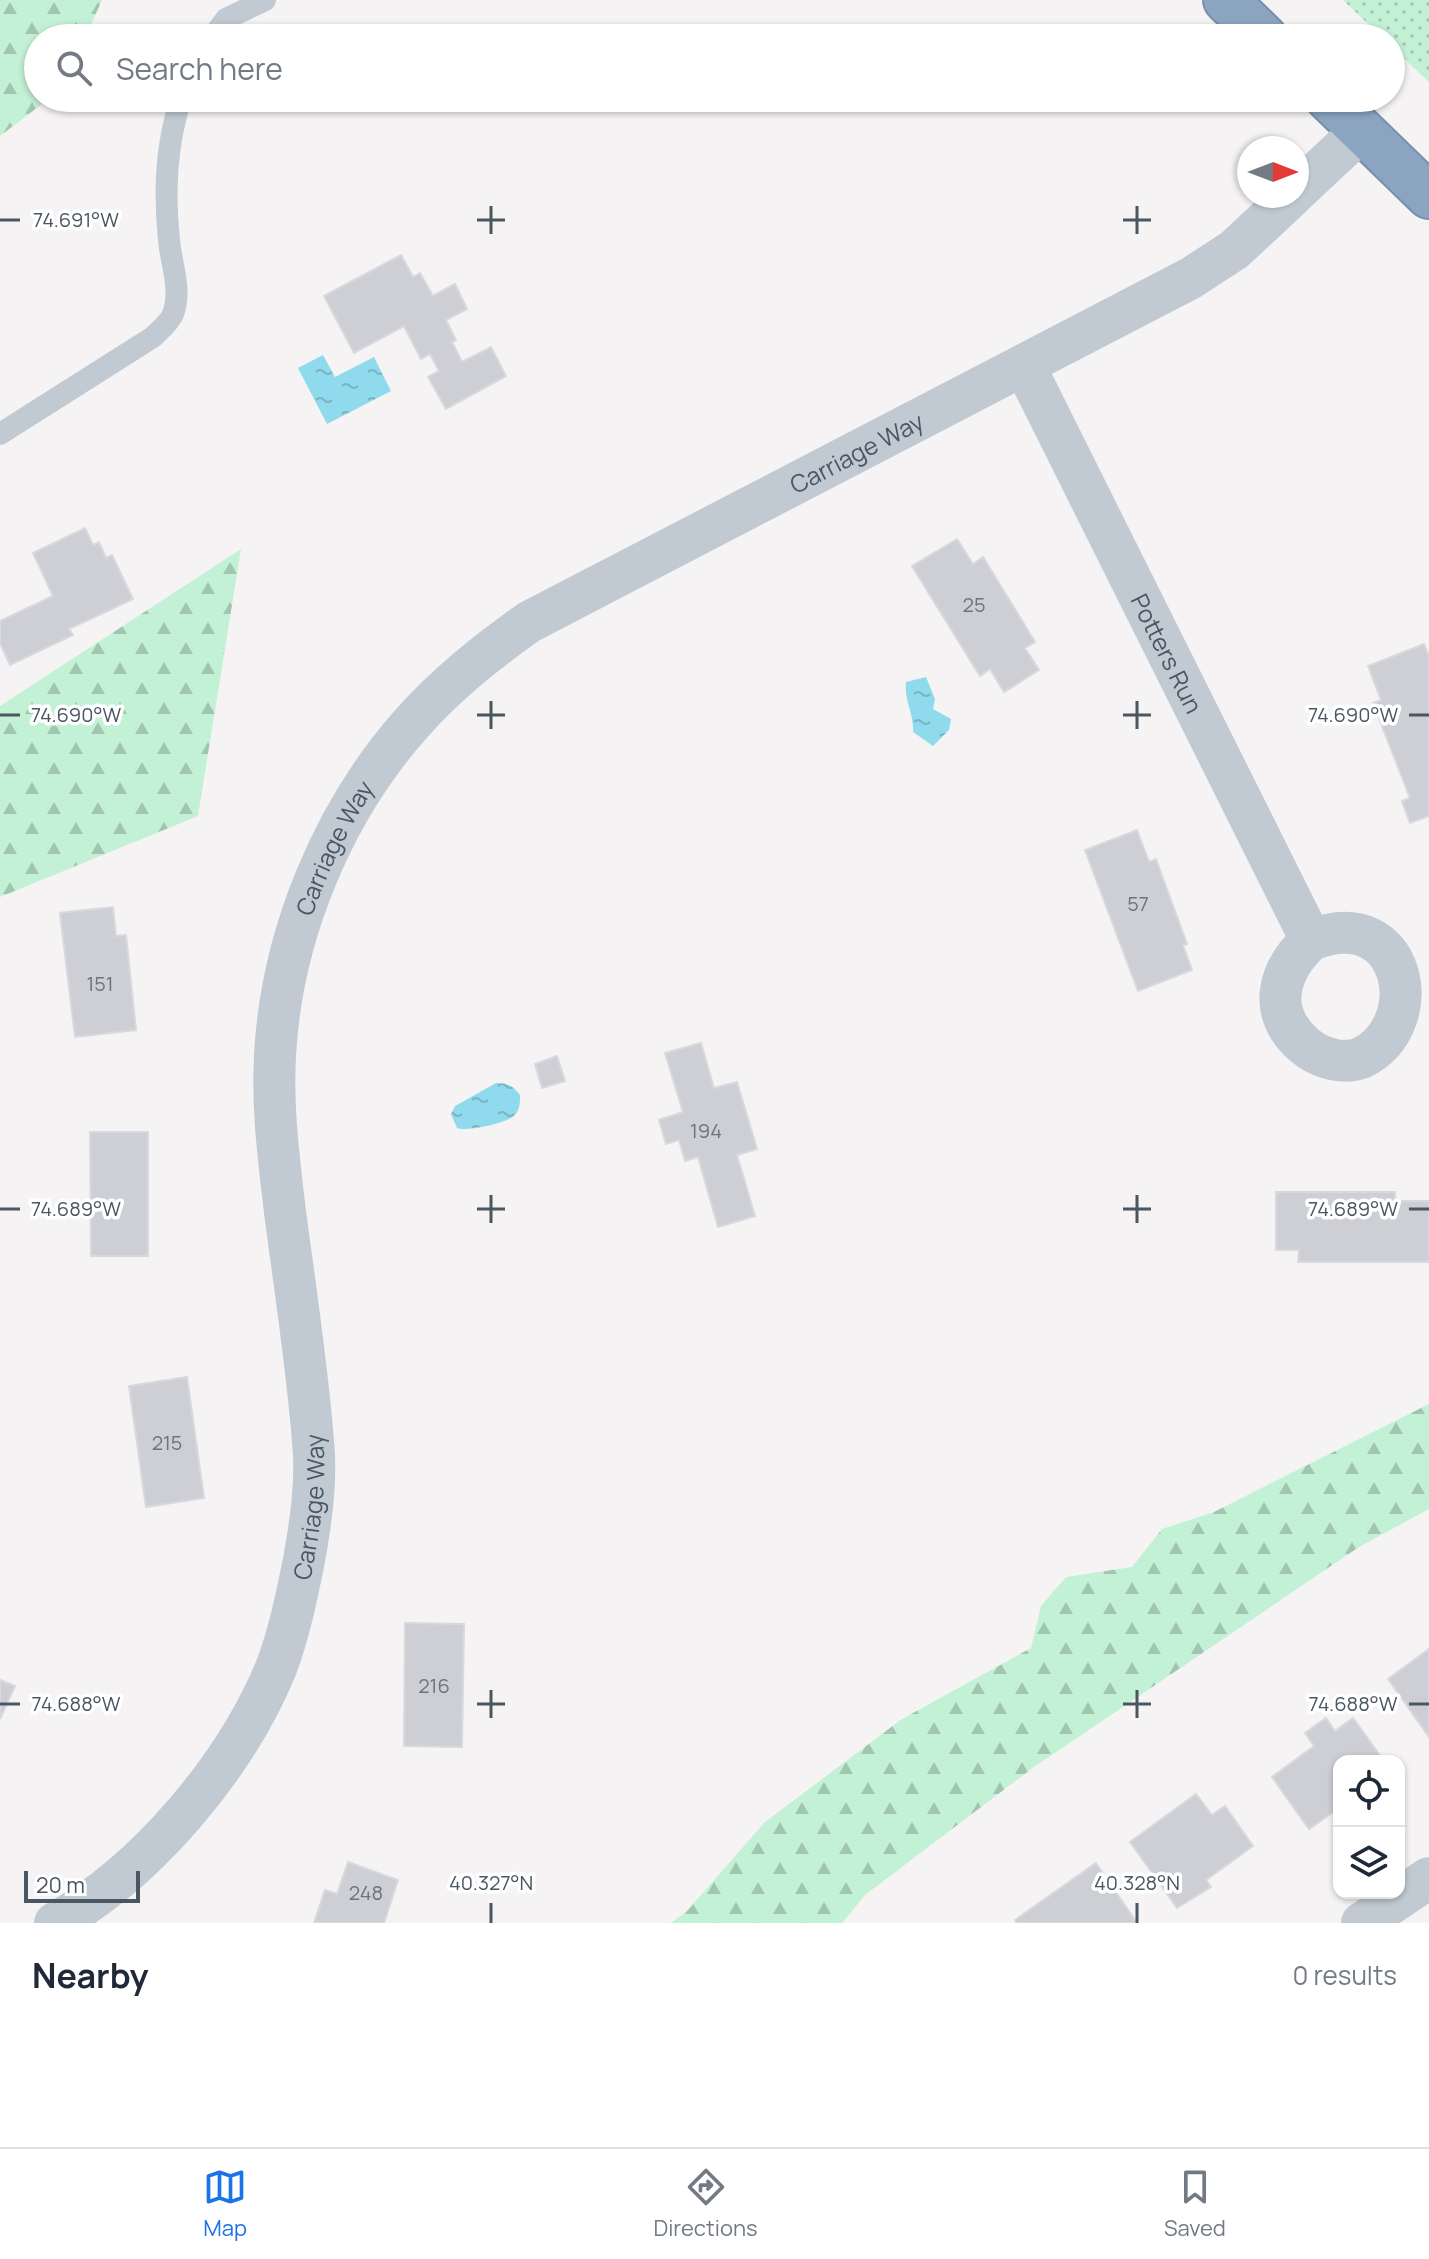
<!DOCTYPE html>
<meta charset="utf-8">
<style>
:root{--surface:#fff;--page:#f6f6f7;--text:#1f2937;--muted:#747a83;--line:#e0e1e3;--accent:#1a73e8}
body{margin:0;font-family:Manrope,sans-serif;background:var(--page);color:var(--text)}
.controls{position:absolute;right:24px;bottom:24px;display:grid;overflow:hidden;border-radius:16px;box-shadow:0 2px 6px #0004}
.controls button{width:72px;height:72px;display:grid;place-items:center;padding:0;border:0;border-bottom:2px solid var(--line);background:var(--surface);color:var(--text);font:40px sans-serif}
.compass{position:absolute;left:1237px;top:136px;width:72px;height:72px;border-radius:50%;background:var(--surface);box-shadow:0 2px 6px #0004;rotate:90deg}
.scale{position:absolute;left:24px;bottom:20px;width:116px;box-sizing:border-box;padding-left:8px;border:4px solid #4a5661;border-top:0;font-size:22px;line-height:28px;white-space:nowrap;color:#4a5661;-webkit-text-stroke:6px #fff;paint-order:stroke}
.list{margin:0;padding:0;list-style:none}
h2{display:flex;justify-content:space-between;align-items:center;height:104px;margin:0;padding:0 32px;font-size:34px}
h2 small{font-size:26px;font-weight:400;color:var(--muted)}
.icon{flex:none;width:44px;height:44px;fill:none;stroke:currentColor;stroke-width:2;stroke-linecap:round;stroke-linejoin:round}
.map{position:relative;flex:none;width:1429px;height:1923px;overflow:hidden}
.search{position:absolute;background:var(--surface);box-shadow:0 2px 6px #0004;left:24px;right:24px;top:24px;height:88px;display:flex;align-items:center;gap:20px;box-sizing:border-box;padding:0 28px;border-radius:44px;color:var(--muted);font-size:30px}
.sheet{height:224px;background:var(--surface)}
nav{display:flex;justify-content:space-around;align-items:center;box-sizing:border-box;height:112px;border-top:2px solid var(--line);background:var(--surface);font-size:22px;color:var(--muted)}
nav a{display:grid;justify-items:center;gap:4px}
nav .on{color:var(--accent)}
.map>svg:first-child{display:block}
.grass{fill:url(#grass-dots)}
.forest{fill:url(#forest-firs)}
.water{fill:url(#water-ripples)}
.building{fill:#cdcfd5;stroke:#d7d9de;stroke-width:2}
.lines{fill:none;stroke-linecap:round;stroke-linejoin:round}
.highway-casing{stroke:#7690ad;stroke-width:48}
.lane{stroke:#c1cad2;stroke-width:22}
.street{stroke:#c1cad2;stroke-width:42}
.highway{stroke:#8ba5c1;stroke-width:44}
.ticks{fill:none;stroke:#4a5661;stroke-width:3}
.labels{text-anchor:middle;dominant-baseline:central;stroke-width:7;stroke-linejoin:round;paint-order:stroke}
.number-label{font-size:20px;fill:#6b747e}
.street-label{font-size:24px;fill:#4a5661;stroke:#fff}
.ticks-label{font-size:20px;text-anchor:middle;fill:#4a5661;stroke:#fff;stroke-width:7;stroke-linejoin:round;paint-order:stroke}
</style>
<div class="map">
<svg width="1429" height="1923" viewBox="0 0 1429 1923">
<defs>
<pattern id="grass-dots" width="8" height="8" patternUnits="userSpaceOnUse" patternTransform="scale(2)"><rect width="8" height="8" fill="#c3f1d5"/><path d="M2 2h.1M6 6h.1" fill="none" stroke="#a0c6b0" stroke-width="1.8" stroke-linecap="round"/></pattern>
<pattern id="forest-firs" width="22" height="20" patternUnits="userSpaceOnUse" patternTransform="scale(2)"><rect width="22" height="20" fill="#c3f1d5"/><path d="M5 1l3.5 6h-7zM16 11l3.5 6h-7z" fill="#a0c6b0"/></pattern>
<pattern id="water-ripples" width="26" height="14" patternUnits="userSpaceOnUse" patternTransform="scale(2)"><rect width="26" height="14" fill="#90daee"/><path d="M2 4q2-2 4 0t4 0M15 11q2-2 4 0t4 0" fill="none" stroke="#78b4c4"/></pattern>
</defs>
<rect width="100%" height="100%" fill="#f5f3f3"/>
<path class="grass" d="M 1343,0 L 1429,0 L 1429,82 L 1391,46 L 1391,38 L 1383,38 Z"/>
<path class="forest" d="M 0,0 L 102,0 L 85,38 L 38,38 L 38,98 L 50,98 L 0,136 Z
M 241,549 L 198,816 L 0,897 L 0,706 Z
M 1429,1404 L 1429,1509 L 1359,1547 L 1034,1767 L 865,1895 L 842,1923 L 671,1923 L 687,1911 L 765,1822 L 902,1719 L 1031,1648 L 1041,1606 L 1066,1577 L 1132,1567 L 1162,1529 L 1214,1512 Z"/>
<path class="water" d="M 323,355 L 335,377 L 374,357 L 391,391 L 327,424 L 298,368 Z
M 926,677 L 935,699 L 933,709 L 951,719 L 949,730 L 933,746 L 913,732 C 914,714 904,701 906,682 Z
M 496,1083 C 508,1083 513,1086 520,1095 C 520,1103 520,1109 515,1115 C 508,1123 467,1132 457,1128 L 451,1114 L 455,1106 Z"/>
<path class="building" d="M 401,255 L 413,277 L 420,273 L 433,296 L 455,284 L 467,309 L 446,320 L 456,340 L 452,342 L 462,362 L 491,347 L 506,376 L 446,409 L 428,377 L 439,371 L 430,354 L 421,359 L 404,326 L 354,353 L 324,296 Z
M 85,528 L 93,545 L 99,542 L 106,558 L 112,555 L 133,599 L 69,629 L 73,635 L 10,665 L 0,643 L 0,621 L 53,596 L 33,553 Z
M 957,539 L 973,564 L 983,557 L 1035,642 L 1025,648 L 1039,670 L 1004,692 L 990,669 L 980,676 L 912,566 Z
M 1424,644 L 1429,656 L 1429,816 L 1410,823 L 1402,801 L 1410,798 L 1373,703 L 1381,700 L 1368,666 Z
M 1137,830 L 1149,862 L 1156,859 L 1187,944 L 1183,945 L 1192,970 L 1138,991 L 1085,850 Z
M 113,907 L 116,936 L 126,935 L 136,1030 L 75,1037 L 60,913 Z
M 701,1043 L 714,1088 L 737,1082 L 757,1149 L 737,1155 L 755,1216 L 718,1227 L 698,1157 L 685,1161 L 679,1140 L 666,1144 L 659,1120 L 683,1112 L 665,1053 Z
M 557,1056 L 565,1081 L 542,1088 L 535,1064 Z
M 90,1132 L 148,1132 L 148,1256 L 91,1256 Z
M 1276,1192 L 1395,1192 L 1395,1201 L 1429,1201 L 1429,1262 L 1298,1262 L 1299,1250 L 1276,1250 Z
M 187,1377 L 204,1498 L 146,1507 L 129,1386 Z
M 405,1623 L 464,1624 L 462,1747 L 404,1746 Z
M 1429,1649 L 1429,1737 L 1388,1679 Z
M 0,1680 L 15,1686 L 0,1719 Z
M 1326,1718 L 1335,1731 L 1353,1718 L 1384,1761 L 1339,1761 L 1339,1797 L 1333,1801 L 1339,1808 L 1309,1829 L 1272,1777 L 1314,1746 L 1305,1733 Z
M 1196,1794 L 1212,1815 L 1225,1806 L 1253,1846 L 1206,1880 L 1211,1887 L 1177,1908 L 1130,1842 Z
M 348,1862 L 398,1880 L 384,1923 L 314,1923 L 325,1890 L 337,1894 Z
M 1096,1863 L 1137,1923 L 1017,1923 L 1015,1920 Z"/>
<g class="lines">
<defs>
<path id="highway" d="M 1226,0 L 1265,38
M 1328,98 L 1429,196"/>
</defs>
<use href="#highway" class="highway-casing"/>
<path class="lane" d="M 212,38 L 226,19 L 265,0
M 0,434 L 153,337 C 160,330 170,322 173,314 C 182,289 171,264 169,240 C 164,190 166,145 181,98"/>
<g class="street">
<path d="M 1297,191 L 1361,131"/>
<path id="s1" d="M 1024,365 L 1311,940 C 1278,970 1266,1012 1304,1045 C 1319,1058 1342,1065 1361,1058 C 1429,1026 1407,902 1311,940"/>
<path id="s2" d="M 55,1923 C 148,1871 236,1765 276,1668 C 289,1634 297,1595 304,1560 C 311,1521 317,1480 313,1441 C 307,1365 295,1288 285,1212 C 279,1160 272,1109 275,1056 C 281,937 332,813 411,724 C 446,684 487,652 529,622 L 1191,278 L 1234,250 L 1292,196"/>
<path d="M 1362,1923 L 1429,1878"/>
</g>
<use href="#highway" class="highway"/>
</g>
<path class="ticks" d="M 491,206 L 491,234M 1137,206 L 1137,234M 0,220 L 20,220M 477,220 L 505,220M 1123,220 L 1151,220M 491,701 L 491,729M 1137,701 L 1137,729M 0,715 L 20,715M 477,715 L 505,715M 1123,715 L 1151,715M 1409,715 L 1429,715M 491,1195 L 491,1223M 1137,1195 L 1137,1223M 0,1209 L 20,1209M 477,1209 L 505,1209M 1123,1209 L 1151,1209M 1409,1209 L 1429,1209M 491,1690 L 491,1718M 1137,1690 L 1137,1718M 0,1704 L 20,1704M 477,1704 L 505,1704M 1123,1704 L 1151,1704M 1409,1704 L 1429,1704M 491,1903 L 491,1923M 1137,1903 L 1137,1923"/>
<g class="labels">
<g class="number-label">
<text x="974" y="604">25</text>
<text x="1138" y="903">57</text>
<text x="100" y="983">151</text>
<text x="706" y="1130">194</text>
<text x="167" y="1442">215</text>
<text x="434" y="1685">216</text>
<text x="366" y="1892">248</text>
</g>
<g class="street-label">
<text stroke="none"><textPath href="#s2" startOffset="1852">Carriage Way</textPath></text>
<text stroke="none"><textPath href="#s1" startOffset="322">Potters Run</textPath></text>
<text stroke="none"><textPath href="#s2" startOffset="1180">Carriage Way</textPath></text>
<text stroke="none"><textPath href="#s2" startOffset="508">Carriage Way</textPath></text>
</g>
</g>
<g class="ticks-label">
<text x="76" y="227">74.691°W</text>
<text x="1353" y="722">74.690°W</text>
<text x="76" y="722">74.690°W</text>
<text x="1353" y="1216">74.689°W</text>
<text x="76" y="1216">74.689°W</text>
<text x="1353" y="1711">74.688°W</text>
<text x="76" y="1711">74.688°W</text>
<text x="491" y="1890">40.327°N</text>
<text x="1137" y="1890">40.328°N</text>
</g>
</svg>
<div class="controls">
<button><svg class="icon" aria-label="locate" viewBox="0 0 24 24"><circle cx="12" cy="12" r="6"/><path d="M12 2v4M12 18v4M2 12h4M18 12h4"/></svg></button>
<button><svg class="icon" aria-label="layers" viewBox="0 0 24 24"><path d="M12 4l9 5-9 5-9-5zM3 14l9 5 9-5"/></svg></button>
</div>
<svg class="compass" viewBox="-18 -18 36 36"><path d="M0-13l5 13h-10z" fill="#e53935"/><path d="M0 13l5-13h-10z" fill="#747a83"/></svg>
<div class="scale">20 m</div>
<div class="search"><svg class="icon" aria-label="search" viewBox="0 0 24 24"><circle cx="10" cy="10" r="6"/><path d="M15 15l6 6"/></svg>Search here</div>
</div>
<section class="sheet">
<h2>Nearby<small>0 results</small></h2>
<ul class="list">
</ul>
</section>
<nav>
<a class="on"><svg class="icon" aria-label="map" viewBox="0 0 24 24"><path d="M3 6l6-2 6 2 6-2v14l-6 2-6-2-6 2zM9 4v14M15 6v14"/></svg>Map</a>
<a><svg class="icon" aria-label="directions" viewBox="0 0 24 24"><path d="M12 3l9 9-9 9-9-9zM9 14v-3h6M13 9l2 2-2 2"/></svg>Directions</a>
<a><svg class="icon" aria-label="saved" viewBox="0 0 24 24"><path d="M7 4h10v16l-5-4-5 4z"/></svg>Saved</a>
</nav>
